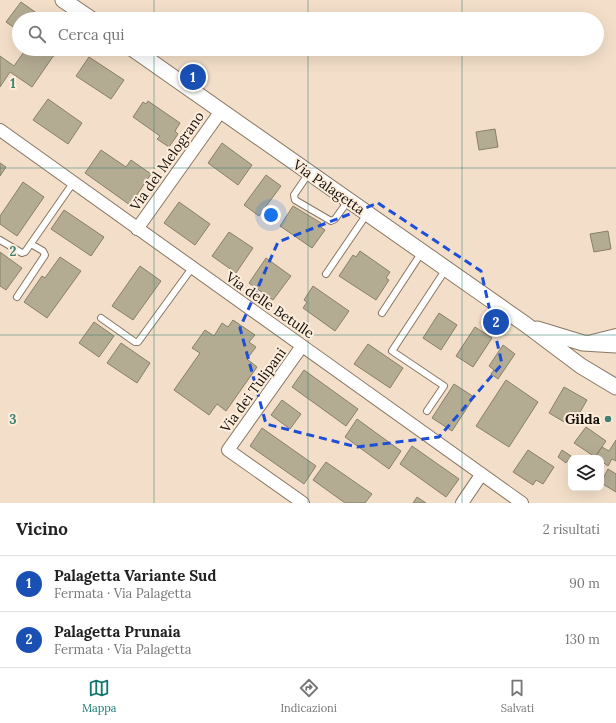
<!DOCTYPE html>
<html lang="it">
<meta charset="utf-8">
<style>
:root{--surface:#fff;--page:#f2f2f2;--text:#222;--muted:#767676;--line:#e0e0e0;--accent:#0f766e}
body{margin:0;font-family:Lora,serif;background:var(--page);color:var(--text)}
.controls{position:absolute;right:12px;bottom:12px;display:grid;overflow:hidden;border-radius:8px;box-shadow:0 4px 16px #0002}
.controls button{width:36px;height:36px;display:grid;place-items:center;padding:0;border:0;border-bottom:1px solid var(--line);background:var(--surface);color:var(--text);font:20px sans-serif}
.you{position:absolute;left:271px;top:215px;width:14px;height:14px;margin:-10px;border:3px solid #fff;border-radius:50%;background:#1a73e8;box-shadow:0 0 0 6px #1a73e833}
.badge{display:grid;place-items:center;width:26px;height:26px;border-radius:50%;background:var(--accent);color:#fff;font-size:13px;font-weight:700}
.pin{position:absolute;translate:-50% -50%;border:2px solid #fff;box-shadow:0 1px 4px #0006}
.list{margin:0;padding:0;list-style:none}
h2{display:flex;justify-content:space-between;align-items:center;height:52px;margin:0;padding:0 16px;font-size:17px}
h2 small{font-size:13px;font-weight:400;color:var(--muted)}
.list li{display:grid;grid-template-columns:26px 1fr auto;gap:12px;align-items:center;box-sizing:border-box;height:56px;padding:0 16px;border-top:1px solid var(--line)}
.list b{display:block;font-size:15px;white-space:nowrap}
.list p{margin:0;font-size:13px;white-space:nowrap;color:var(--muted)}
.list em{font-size:13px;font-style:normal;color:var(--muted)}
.icon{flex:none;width:22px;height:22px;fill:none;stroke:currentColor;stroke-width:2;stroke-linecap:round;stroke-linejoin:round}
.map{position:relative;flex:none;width:616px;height:503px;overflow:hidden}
.search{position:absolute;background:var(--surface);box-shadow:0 4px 16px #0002;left:12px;right:12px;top:12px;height:44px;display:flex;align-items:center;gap:10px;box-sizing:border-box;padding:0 14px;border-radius:22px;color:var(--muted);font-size:15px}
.sheet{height:164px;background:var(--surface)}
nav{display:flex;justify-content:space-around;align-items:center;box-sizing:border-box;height:56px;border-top:1px solid var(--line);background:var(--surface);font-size:11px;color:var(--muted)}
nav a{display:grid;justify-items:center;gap:2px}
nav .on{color:var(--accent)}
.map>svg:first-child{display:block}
.building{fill:#b3ab92;stroke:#888068}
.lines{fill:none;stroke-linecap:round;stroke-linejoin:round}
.service-casing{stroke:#897764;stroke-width:8}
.minor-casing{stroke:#897764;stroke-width:14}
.tertiary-casing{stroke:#897764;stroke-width:17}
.service{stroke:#fff;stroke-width:6}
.minor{stroke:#fff;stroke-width:12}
.tertiary{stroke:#fff;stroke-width:15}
.marked{fill:none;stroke:#1d4ed8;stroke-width:3;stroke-dasharray:8 5;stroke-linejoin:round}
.grid{fill:none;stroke:#408171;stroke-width:1;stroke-opacity:0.55}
.poi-dot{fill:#408171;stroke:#fdeddc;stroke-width:1.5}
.labels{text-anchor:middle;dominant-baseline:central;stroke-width:4;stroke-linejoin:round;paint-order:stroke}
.street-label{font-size:14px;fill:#161008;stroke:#fdeddc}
.poi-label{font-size:14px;font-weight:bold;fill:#161008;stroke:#fdeddc;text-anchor:end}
.grid-label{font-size:13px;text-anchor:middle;font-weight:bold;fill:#408171;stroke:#fdeddc;stroke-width:4;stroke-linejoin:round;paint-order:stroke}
</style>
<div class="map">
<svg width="616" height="503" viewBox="0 0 616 503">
<rect width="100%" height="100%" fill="#f3dfc9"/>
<path class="building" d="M 21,2 L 45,19 L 19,19 L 19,31 L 6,22 Z
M 26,49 L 45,49 L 54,55 L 32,87 L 10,72 L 0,87 L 0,56 L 14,66 Z
M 89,57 L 124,80 L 111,99 L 76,76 Z
M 48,99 L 82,123 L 68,144 L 33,120 Z
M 148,101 L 180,123 L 175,131 L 178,134 L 169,147 L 157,139 L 160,136 L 133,117 L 143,102 L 146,104 Z
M 495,129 L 498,147 L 479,150 L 476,132 Z
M 222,143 L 252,165 L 238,185 L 208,163 Z
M 101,150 L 126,167 L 131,160 L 151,174 L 130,205 L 85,173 Z
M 0,163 L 6,167 L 0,176 Z
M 266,175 L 281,186 L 259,216 L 244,205 Z
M 23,182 L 44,197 L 17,236 L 0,224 L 0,216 Z
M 179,202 L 210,224 L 195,245 L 164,223 Z
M 293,206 L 321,223 L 319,226 L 325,230 L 312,248 L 280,226 Z
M 64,210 L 104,237 L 91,256 L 51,229 Z
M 608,231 L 611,249 L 594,252 L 590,234 Z
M 229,232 L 253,248 L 236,273 L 212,256 Z
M 360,251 L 390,272 L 386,278 L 389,280 L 376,300 L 339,276 L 353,255 L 356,257 Z
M 0,252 L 22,268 L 6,290 L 0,286 Z
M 60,257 L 81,271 L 47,318 L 24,302 L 42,276 L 45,278 Z
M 266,258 L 291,276 L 273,300 L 249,283 Z
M 140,266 L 161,281 L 133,320 L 112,306 Z
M 313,286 L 349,311 L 335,331 L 303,308 L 307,302 L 304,300 Z
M 439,313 L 457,325 L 441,350 L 423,338 Z
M 233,320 L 255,335 L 249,342 L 256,347 L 247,359 L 257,367 L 226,411 L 217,404 L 209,415 L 174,390 L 200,353 L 192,348 L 205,330 L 214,336 L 222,323 L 228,327 Z
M 94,322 L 114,336 L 99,357 L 79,343 Z
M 475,327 L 492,338 L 473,367 L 456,356 Z
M 121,343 L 150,363 L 137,383 L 107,363 Z
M 368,344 L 403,368 L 390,388 L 354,364 Z
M 503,345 L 515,354 L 498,379 L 491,374 L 494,370 L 489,366 Z
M 304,370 L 358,409 L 346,426 L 292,387 Z
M 506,380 L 538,402 L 509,447 L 476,426 Z
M 454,384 L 474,397 L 452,431 L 432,418 Z
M 564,387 L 587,400 L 575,421 L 569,418 L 566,423 L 549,413 Z
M 282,400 L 301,414 L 290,429 L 271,415 Z
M 357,419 L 401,451 L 389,469 L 345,437 Z
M 586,427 L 606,441 L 595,457 L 574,443 Z
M 262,428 L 316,466 L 304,484 L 250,446 Z
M 616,440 L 616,461 L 612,459 L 608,466 L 601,461 L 601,458 L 595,457 L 602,447 L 609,451 Z
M 412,446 L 459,479 L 446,497 L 400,464 Z
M 528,450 L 554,467 L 543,484 L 536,480 L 533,485 L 513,472 Z
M 562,450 L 571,456 L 566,463 L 558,457 Z
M 326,462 L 372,494 L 365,503 L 345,503 L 313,480 Z
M 608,469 L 616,474 L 616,492 L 601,483 Z
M 417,497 L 426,503 L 413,503 Z"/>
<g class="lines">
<defs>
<path id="service" d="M 54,52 L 56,49
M 309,173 L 294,195 L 295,200 L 331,221 L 335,219 L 348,201
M 0,240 L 22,253 L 25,252 L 73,183
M 326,274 L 367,214
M 17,297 L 45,255 L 43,251 L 31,244
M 382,313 L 422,252
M 101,318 L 135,342 L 138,342 L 192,268
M 427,411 L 444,386 L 392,351 L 446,269"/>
<path id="minor" d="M 0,130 L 522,503
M 137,229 L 221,111
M 592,341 L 616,335
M 302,346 L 228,450 L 303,503
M 462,503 L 481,475"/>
<path id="tertiary" d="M 63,0 L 91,19
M 133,49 L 525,324 L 581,366 L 616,387
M 537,329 L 583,343 L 616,345"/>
</defs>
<use href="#service" class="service-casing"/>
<use href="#minor" class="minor-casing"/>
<use href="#tertiary" class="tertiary-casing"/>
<use href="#service" class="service"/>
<use href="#minor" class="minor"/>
<use href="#tertiary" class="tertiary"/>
</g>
<path class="marked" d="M 378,203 L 481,271 L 502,364 L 439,437 L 357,447 L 266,424 L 240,328 L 278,242 Z"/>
<path class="grid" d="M 154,0 L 154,19M 308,0 L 308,19M 462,0 L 462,19M 154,49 L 154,503M 308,49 L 308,503M 462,49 L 462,503M 0,168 L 616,168M 0,335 L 616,335"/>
<circle class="poi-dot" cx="608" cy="419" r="4"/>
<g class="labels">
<g class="street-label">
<text transform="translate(167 161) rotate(-55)">Via del Melograno</text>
<text transform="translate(329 187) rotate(35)">Via Palagetta</text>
<text transform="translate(270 305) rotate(35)">Via delle Betulle</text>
<text transform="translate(253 390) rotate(-54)">Via dei Tulipani</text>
</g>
<g class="poi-label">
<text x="600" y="419">Gilda</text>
</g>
</g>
<g class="grid-label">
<text x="13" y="88">1</text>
<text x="13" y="256">2</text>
<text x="13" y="424">3</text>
</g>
</svg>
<div class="controls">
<button><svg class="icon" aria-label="layers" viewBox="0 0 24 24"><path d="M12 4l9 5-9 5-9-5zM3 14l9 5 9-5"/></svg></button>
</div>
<div class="you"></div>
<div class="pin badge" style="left:193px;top:77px;background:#1a4fb4">1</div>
<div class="pin badge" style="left:496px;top:322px;background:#1a4fb4">2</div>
<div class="search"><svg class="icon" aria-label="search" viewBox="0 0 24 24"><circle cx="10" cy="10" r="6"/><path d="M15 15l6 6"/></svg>Cerca qui</div>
</div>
<section class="sheet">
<h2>Vicino<small>2 risultati</small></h2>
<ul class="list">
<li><span class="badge" style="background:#1a4fb4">1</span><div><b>Palagetta Variante Sud</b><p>Fermata · Via Palagetta</p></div><em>90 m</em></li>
<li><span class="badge" style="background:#1a4fb4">2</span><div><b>Palagetta Prunaia</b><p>Fermata · Via Palagetta</p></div><em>130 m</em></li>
</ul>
</section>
<nav>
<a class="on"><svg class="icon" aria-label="map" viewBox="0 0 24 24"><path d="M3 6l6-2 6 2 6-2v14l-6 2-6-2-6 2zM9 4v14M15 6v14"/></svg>Mappa</a>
<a><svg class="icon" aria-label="directions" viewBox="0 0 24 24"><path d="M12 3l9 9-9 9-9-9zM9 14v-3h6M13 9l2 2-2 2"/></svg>Indicazioni</a>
<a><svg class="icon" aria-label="saved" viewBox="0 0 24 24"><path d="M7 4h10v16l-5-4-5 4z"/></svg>Salvati</a>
</nav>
